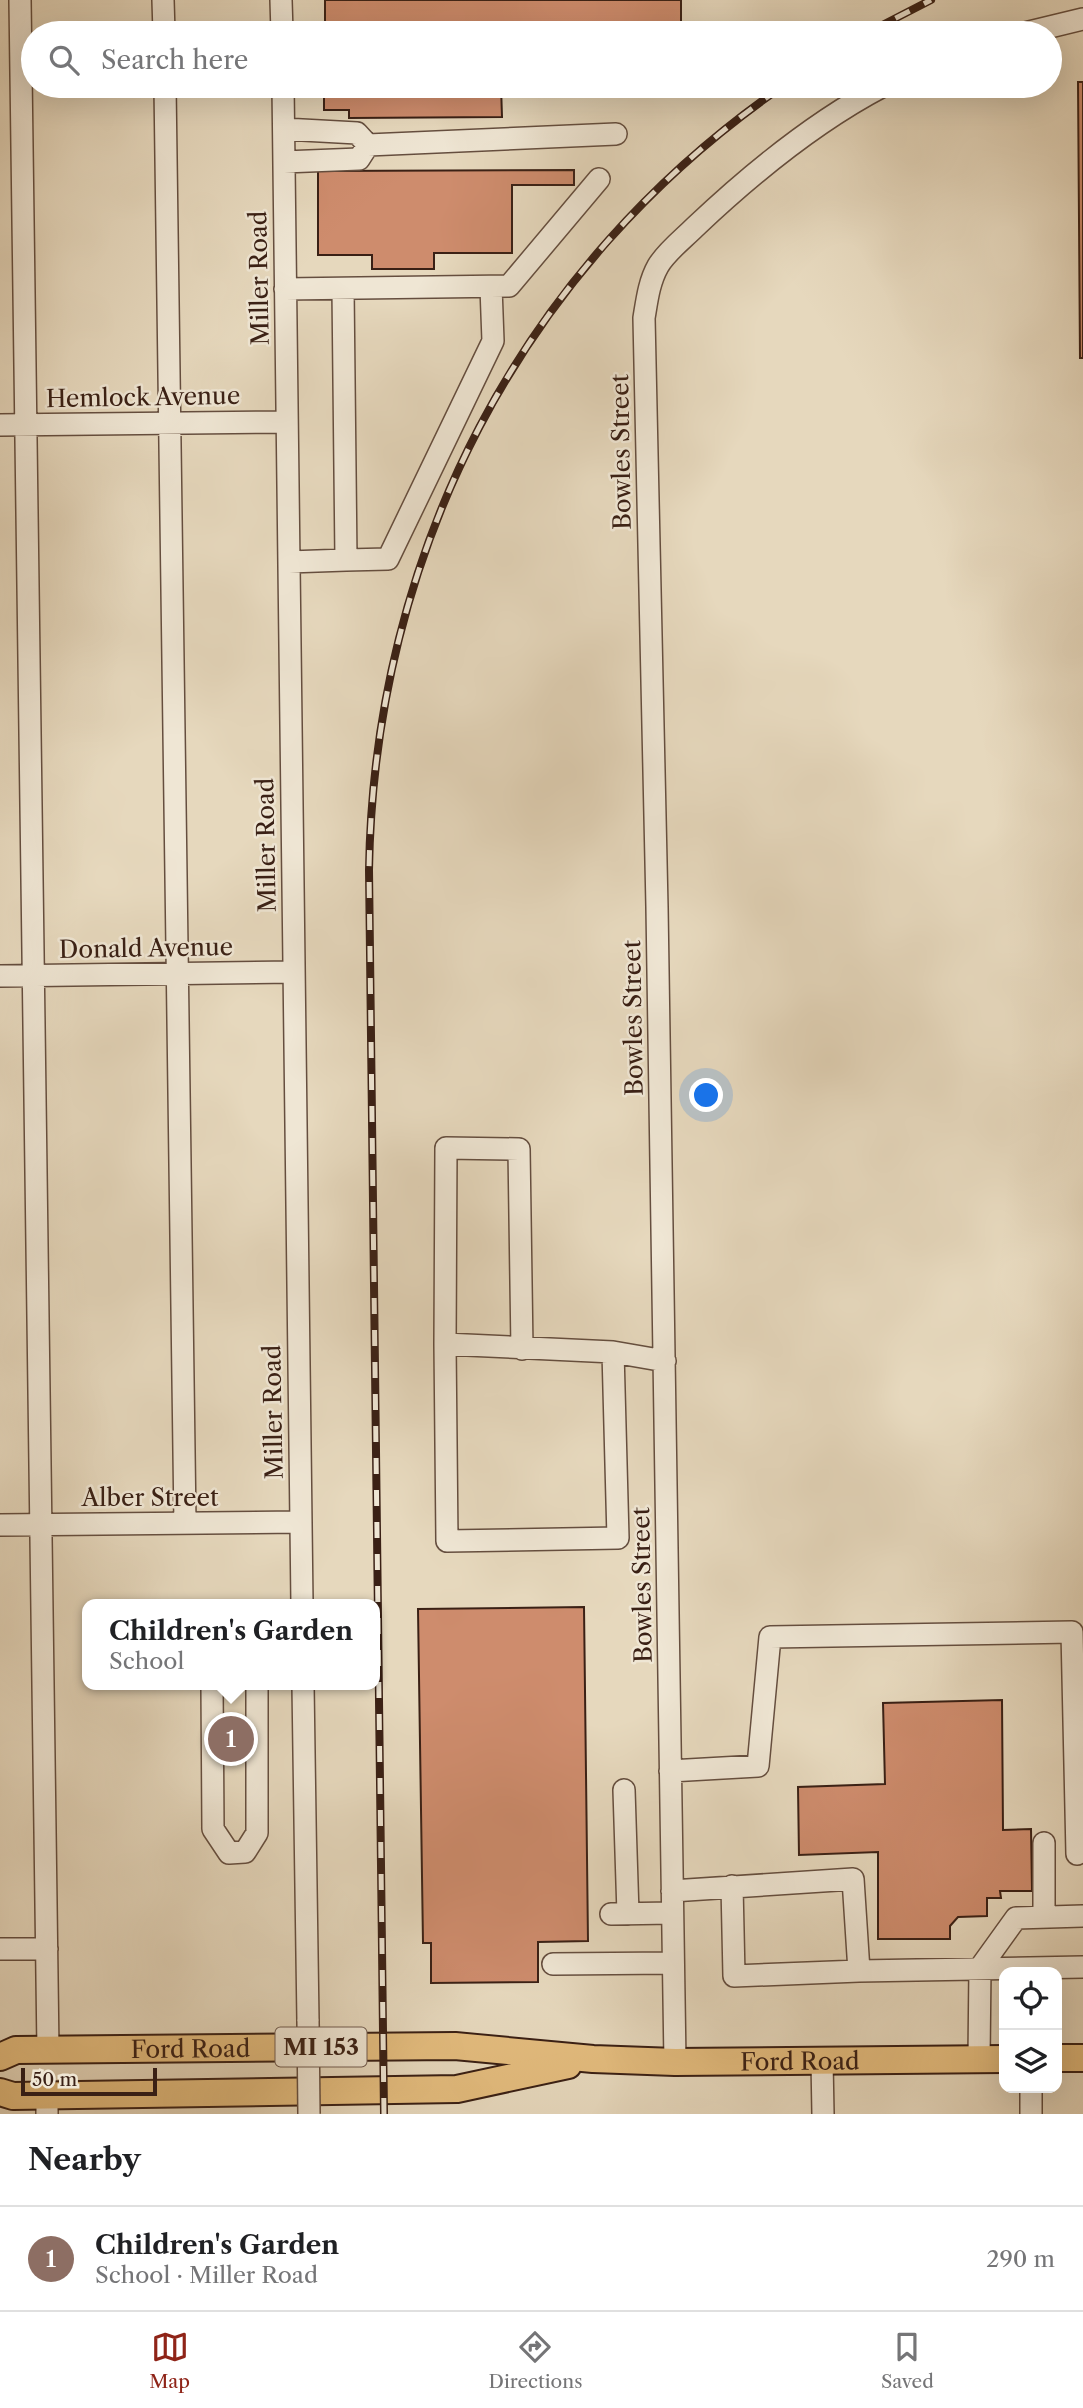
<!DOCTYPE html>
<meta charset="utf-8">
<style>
:root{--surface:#fff;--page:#f6f6f6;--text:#202124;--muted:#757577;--line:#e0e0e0;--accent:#8f2418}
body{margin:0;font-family:"Libre Caslon Text",serif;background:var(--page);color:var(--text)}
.controls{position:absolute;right:21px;bottom:21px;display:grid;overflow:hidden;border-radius:14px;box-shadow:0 7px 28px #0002}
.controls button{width:63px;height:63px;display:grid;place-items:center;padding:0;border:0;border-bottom:2px solid var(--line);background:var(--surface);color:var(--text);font:35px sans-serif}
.scale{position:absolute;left:21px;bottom:18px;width:136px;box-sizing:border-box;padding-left:7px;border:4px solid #3a2015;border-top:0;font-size:19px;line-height:24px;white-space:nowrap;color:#3a2015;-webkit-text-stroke:5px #efe6d4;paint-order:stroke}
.you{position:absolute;left:707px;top:1096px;width:24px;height:24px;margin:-18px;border:5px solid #fff;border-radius:50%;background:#1a73e8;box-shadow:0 0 0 10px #1a73e833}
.badge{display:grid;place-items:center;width:46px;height:46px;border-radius:50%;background:var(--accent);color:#fff;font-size:23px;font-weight:700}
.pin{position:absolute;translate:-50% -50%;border:4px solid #fff;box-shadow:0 2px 7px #0006}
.popup{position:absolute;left:82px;top:1599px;width:298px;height:91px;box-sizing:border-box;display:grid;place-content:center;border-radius:14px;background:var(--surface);filter:drop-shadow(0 2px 5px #0005);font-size:23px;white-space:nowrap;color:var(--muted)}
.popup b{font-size:26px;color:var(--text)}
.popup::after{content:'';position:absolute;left:50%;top:100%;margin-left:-14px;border:14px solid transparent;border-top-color:var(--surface)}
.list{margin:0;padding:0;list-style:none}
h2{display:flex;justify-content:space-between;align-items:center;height:91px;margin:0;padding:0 28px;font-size:30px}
h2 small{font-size:23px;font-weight:400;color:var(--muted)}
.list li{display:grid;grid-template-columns:46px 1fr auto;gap:21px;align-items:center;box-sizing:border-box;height:105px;padding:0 28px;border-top:2px solid var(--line)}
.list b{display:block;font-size:26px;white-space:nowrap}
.list p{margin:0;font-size:23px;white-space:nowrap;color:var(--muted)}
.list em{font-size:23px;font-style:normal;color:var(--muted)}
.icon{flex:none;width:38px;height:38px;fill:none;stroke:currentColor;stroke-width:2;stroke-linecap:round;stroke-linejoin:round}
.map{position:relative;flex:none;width:1083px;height:2114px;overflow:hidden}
.search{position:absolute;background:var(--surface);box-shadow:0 7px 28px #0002;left:21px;right:21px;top:21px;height:77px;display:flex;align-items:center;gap:18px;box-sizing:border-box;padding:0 24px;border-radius:38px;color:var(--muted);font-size:26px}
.sheet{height:196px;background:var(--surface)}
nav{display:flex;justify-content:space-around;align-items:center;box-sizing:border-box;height:98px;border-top:2px solid var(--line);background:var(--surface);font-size:19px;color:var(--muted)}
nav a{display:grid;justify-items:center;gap:4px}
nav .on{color:var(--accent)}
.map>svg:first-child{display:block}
.building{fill:#ce8c6d;stroke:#3a2015;stroke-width:2}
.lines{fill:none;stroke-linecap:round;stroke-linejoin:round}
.minor-casing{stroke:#654e3f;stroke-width:24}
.major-casing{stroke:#3a2015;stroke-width:30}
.minor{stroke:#efe6d4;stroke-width:21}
.major{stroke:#e3bc7e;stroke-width:26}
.rail-casing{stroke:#3a2015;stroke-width:8}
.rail{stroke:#efe6d4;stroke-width:5;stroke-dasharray:16;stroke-linecap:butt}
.minor-bridge-casing{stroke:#654e3f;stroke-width:24;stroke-linecap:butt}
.minor-bridge{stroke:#efe6d4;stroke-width:21}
.labels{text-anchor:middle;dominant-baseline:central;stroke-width:5;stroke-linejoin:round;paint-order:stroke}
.shield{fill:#efe6d4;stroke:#705b4e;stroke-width:2}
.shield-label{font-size:23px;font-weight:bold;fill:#3a2015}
.street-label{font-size:24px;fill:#3a2015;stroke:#efe6d4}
</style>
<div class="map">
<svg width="1083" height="2114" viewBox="0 0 1083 2114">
<rect width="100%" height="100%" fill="#e6d8bd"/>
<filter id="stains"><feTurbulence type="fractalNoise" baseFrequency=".00286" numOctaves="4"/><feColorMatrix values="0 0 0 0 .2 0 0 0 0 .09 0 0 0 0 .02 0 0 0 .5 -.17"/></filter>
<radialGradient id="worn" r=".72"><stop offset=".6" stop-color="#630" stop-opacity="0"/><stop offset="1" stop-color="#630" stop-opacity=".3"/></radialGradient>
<path class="building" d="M 325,0 L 681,0 L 681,22 L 612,22 L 612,29 L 325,33 Z
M 1078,82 L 1083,82 L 1083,358 L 1080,358 Z
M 324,86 L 501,86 L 502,117 L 349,118 L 349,110 L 324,110 Z
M 574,170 L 574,185 L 512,185 L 512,253 L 434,253 L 434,269 L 372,269 L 372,255 L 318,255 L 318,171 Z
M 584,1607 L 588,1941 L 538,1942 L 538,1982 L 431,1983 L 431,1943 L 423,1943 L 418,1609 Z
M 1002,1700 L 1003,1830 L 1031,1829 L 1032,1891 L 1000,1891 L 1001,1898 L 987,1898 L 987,1916 L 958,1917 L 950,1926 L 950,1939 L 878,1939 L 878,1852 L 799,1855 L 798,1787 L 885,1784 L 883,1703 Z"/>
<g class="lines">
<defs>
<path id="minor" d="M 20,0 L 48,2050
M 163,0 L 164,33
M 281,0 L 282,33
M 1025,33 L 1083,19
M 165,86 L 185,1523
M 283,86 L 302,1604
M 284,129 L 357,133 L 368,145
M 368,145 L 616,134
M 284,162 L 359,159 L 368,145
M 285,289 L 509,286 L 599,179
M 343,289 L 346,560 L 388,559 L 493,341 L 491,287
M 0,425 L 286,422
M 289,562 L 346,560
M 0,976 L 294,972
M 445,1344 L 446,1148 L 519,1149 L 522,1349
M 613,1352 L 618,1538 L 447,1541 L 445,1344 L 613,1352 L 665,1361
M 0,1525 L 301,1522
M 212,1685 L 213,1829 L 229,1853 L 245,1852 L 257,1833 L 257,1685
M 303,1685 L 308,2021
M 670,1771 L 758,1766 L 770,1637 L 1072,1632 L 1077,1854
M 624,1790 L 628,1914
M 1044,1843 L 1044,1917
M 732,1886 L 734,1976 L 859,1971
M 672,1891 L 853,1879 L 859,1971 L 1083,1967
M 611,1914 L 672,1913
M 0,1949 L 47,1949
M 553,1964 L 673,1963
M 979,2059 L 980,1968 L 1016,1918 L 1083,1916
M 822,2061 L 823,2114
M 675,2062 L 657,907 L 644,318 C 647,300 649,282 658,266 C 666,252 683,239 695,227 C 751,174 814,122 883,86
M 1031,2088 L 1031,2114
M 47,2114 L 47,2095"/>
<g id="major">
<path id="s1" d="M 0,2057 L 16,2050 L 455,2046 L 593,2059 L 675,2062 L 1004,2059"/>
<path d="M 1057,2058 L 1083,2058"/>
<path d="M 0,2092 L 13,2096 L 457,2089 L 568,2065"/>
</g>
</defs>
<use href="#minor" class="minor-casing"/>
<use href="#major" class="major-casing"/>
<use href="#minor" class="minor"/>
<use href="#major" class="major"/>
<defs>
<path id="rail" d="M 867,33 L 931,0
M 384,2114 L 369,870 C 374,552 521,267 783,86"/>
</defs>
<use href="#rail" class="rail-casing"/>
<use href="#rail" class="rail"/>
<defs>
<path id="minor-bridge" d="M 308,2021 L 309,2114"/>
</defs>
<use href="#minor-bridge" class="minor-bridge-casing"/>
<use href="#minor-bridge" class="minor-bridge"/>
</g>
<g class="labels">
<rect class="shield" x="275.5" y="2027.5" width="91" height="39" rx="5"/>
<g class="shield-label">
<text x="321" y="2047">MI 153</text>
</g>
<g class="street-label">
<text transform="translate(259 278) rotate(-91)">Miller Road</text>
<text transform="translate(143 397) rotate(-1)">Hemlock Avenue</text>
<text transform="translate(621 452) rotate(-91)">Bowles Street</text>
<text transform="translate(266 845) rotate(-91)">Miller Road</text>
<text transform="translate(146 948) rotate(-1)">Donald Avenue</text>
<text transform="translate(633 1018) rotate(-91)">Bowles Street</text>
<text transform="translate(273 1412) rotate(-91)">Miller Road</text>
<text x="150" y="1497">Alber Street</text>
<text transform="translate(642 1585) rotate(-91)">Bowles Street</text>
<text stroke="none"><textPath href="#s1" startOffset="192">Ford Road</textPath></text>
<text stroke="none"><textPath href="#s1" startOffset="802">Ford Road</textPath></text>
</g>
</g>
<rect width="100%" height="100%" filter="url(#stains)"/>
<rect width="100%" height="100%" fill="url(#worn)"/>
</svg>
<div class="controls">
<button><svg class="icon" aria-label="locate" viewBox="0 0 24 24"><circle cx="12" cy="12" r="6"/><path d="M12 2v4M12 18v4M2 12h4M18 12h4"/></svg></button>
<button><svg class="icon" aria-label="layers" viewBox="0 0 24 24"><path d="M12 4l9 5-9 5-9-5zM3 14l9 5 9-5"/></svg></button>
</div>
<div class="scale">50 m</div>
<div class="you"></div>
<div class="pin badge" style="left:231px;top:1739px;background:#8d6e63">1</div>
<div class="popup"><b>Children's Garden</b>School</div>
<div class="search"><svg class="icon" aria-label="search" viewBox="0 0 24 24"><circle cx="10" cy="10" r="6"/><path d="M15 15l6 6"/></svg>Search here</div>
</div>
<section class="sheet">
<h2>Nearby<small></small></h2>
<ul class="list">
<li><span class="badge" style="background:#8d6e63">1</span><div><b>Children's Garden</b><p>School · Miller Road</p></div><em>290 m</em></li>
</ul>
</section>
<nav>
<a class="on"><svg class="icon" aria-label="map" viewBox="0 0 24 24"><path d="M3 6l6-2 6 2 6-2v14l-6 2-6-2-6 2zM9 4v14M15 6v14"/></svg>Map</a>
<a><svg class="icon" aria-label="directions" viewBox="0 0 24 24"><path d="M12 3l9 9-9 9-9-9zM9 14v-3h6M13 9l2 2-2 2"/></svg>Directions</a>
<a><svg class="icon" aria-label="saved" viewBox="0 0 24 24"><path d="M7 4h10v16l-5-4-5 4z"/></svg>Saved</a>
</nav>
